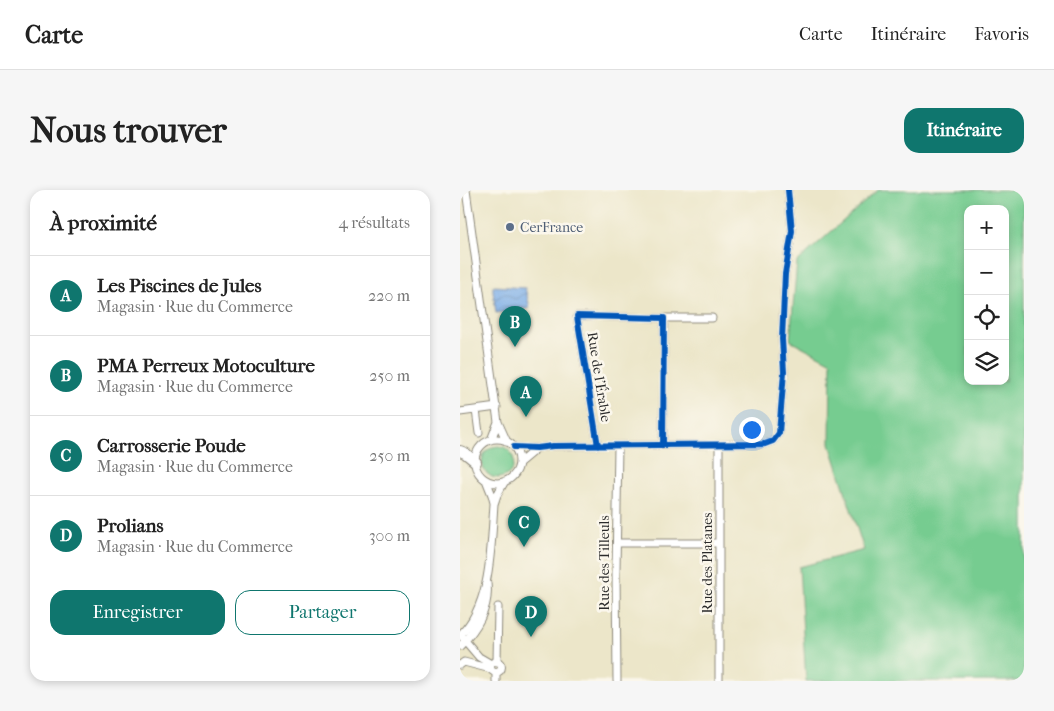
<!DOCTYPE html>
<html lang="fr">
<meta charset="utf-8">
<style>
:root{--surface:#fff;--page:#f6f6f6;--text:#222;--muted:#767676;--line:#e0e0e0;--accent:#0f766e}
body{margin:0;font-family:"IM FELL French Canon",serif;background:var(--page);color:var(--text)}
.controls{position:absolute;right:15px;top:15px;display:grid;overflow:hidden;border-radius:10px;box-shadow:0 2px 8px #0003}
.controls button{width:45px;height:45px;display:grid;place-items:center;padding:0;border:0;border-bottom:1px solid var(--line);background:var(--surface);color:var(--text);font:25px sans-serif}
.you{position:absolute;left:291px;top:239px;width:18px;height:18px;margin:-12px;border:4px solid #fff;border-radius:50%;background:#1a73e8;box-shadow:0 0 0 8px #1a73e833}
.badge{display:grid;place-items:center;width:32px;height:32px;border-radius:50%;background:var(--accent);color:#fff;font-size:16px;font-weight:700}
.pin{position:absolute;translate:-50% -41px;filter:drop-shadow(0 1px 2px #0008)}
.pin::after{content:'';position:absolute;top:26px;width:18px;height:15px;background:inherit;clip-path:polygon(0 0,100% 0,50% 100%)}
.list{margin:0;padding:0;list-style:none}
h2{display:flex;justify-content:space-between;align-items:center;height:65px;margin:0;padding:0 20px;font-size:21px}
h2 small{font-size:16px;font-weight:400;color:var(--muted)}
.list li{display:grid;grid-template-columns:32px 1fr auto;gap:15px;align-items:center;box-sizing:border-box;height:80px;padding:0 20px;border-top:1px solid var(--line)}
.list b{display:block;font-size:19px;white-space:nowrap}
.list p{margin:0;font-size:16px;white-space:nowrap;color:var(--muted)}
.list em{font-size:16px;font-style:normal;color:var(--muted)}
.actions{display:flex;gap:10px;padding:15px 20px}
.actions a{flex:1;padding:11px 0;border:1px solid var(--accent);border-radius:15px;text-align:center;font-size:18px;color:var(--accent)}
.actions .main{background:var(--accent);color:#fff}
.icon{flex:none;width:28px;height:28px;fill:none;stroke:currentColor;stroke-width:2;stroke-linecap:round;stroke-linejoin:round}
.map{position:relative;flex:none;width:564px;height:491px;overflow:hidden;border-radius:15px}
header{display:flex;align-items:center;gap:30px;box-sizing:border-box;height:70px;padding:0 25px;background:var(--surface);border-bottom:1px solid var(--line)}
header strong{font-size:24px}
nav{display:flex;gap:28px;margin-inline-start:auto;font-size:18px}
.intro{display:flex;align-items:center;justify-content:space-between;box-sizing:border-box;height:120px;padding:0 30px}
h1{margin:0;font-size:35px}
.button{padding:12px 22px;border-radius:15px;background:var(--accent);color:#fff;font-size:18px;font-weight:700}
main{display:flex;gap:30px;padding:0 30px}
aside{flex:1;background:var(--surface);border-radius:15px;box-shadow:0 2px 8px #0003}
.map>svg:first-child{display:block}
.green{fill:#76cc90;stroke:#507c5e;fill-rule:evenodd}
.water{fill:url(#water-waves);stroke:#536c89}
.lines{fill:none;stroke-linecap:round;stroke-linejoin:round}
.minor-casing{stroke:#8c887a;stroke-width:9}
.highway-casing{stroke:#8c887a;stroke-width:12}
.minor{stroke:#fff;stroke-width:7}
.highway{stroke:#fff;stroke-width:10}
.cycleway-casing{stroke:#fbf7ec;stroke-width:9}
.cycleway{stroke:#0057b8;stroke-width:6}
.service-dot{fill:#5c6f8a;stroke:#fbf7ec;stroke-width:2}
.labels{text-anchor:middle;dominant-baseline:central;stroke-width:5;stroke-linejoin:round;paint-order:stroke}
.service-label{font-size:14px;fill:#4e5e75;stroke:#fbf7ec;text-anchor:start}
.street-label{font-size:14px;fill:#2b2b2b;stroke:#fbf7ec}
</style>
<header>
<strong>Carte</strong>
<nav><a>Carte</a><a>Itinéraire</a><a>Favoris</a></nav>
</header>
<div class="intro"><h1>Nous trouver</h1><a class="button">Itinéraire</a></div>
<main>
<aside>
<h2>À proximité<small>4 résultats</small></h2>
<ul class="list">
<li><span class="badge">A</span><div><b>Les Piscines de Jules</b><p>Magasin · Rue du Commerce</p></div><em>220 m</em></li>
<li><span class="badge">B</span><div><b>PMA Perreux Motoculture</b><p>Magasin · Rue du Commerce</p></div><em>250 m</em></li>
<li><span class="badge">C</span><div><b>Carrosserie Poude</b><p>Magasin · Rue du Commerce</p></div><em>250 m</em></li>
<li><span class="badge">D</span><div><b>Prolians</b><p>Magasin · Rue du Commerce</p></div><em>300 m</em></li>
</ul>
<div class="actions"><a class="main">Enregistrer</a><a>Partager</a></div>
</aside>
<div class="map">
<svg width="564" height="491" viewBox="0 0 564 491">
<defs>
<pattern id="water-waves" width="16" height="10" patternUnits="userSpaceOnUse" patternTransform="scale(1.25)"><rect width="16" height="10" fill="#7bade7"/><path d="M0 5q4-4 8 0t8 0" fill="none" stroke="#658dbb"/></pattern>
</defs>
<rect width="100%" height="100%" fill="#fbf7ec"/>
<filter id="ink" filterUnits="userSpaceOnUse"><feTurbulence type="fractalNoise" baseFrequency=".02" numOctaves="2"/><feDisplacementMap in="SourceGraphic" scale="10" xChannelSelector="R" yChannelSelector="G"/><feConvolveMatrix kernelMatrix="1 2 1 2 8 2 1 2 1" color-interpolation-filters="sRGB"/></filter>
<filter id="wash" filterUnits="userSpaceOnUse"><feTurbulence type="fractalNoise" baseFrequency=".0096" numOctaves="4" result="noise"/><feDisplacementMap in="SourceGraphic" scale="20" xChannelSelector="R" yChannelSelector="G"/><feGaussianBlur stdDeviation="1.12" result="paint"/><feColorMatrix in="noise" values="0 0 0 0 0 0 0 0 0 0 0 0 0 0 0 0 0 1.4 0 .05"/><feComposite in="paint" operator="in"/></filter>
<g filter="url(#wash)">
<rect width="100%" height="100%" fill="#ece6c9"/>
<path class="green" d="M 418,0 L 564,0 L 564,491 L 346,491 L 339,377 L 404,360 L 370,254 L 371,172 L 330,150 L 337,72 ZM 508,19 L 545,19 L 545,191 L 508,191 Z
M22 272a16 16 0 1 1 32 0a16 16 0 1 1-32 0Z"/>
<path class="water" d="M 33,96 L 65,98 L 70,118 L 66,119 L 36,123 L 33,101 Z"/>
</g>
<g filter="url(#ink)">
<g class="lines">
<defs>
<path id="minor" d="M 6,0 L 38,232 L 47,252
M 204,128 L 252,128
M 16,220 L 19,243
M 0,222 L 37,217
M15 271a22 22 0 1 1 44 0a22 22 0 1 1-44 0Z
M 31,250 L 38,232
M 138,256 L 117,126 L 204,128 L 203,255
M 54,257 L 77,258 L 93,256 L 305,254 L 313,251 L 319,243 L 324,182 L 322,149 L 325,84 L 332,41 L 328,0
M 59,273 L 77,258
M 26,290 L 32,305 L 34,313
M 157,353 L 259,353
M 0,445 C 32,415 31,354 34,314 L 37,305 L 45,291
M 2,447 L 19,467 L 31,474
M 0,456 C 17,439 30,418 27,393
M30.5 477a5.5 5.5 0 1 1 11 0a5.5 5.5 0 1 1-11 0Z
M 37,472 L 38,417
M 0,475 L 4,472 L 31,479
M 36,491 L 36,483
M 157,491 L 156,381 L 158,256
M 259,491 L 259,255"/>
<path id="highway" d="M 0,261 L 5,263 L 16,272"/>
</defs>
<use href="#minor" class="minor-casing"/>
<use href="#highway" class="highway-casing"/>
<use href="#minor" class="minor"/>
<use href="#highway" class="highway"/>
<defs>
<path id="cycleway" d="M 138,256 L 117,126 L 204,128 L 203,255
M 54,257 L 77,258 L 93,256 L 305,254 L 313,251 L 319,243 L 324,182 L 322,149 L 325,84 L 332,41 L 328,0"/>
</defs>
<use href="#cycleway" class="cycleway-casing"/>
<use href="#cycleway" class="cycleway"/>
</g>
</g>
<circle class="service-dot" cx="50" cy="37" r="5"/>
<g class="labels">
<g class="service-label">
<text x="60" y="37">CerFrance</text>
</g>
<g class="street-label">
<text transform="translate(139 187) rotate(81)">Rue de l’Érable</text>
<text transform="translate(144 373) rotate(-90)">Rue des Tilleuls</text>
<text transform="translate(247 373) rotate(-90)">Rue des Platanes</text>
</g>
</g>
</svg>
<div class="controls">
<button>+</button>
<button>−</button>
<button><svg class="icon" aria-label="locate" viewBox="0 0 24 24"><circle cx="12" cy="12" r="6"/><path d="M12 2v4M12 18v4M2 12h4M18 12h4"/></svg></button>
<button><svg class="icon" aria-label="layers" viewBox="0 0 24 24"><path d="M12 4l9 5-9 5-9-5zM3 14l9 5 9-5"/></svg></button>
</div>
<div class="you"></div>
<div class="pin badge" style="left:66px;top:227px">A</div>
<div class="pin badge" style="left:55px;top:157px">B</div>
<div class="pin badge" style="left:64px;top:357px">C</div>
<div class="pin badge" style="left:71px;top:447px">D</div>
</div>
</main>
